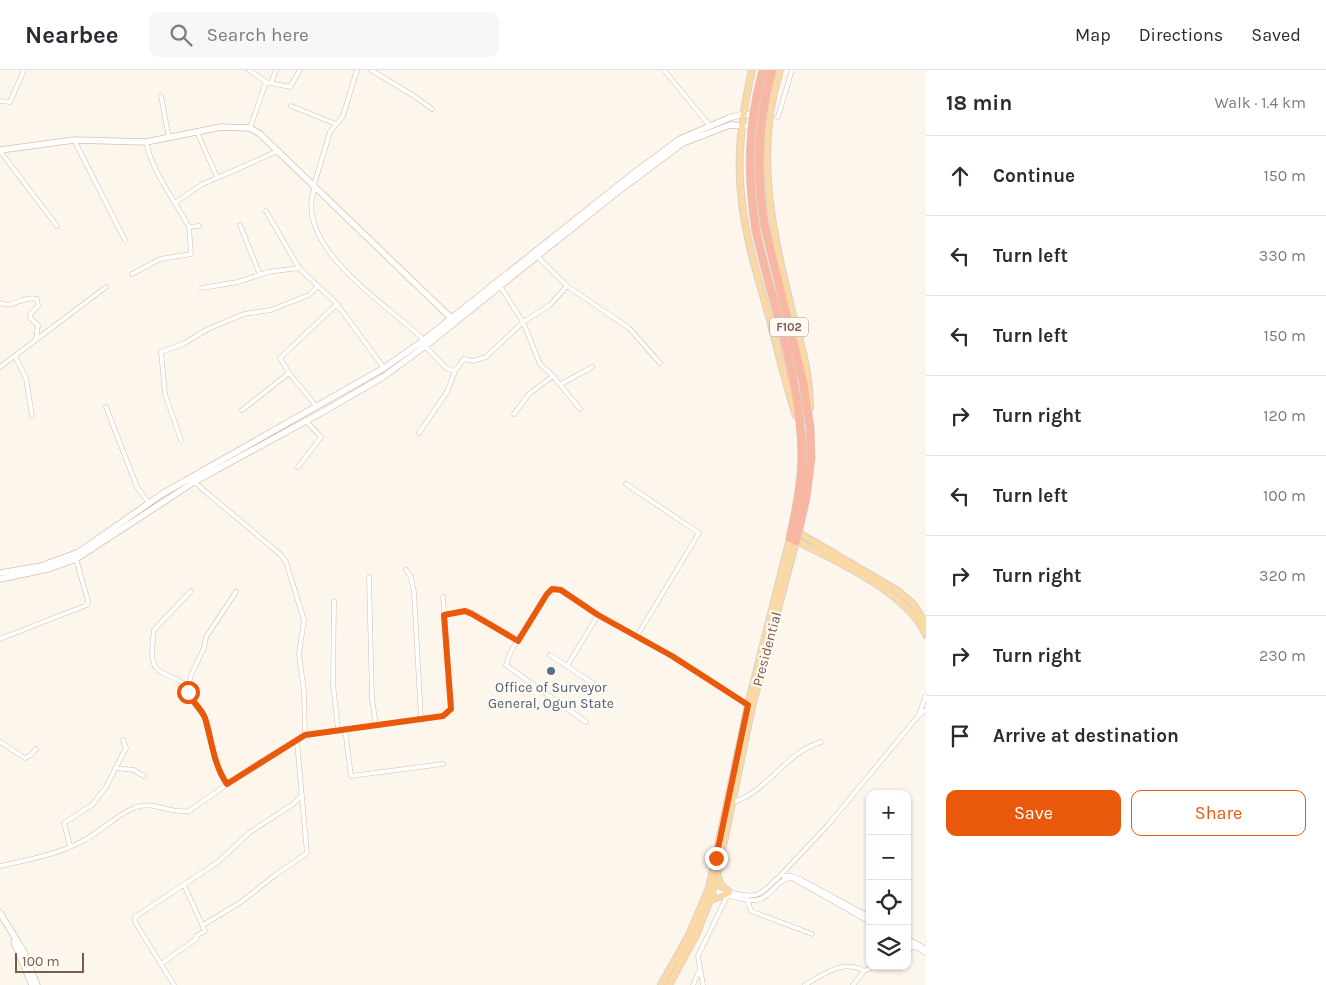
<!DOCTYPE html>
<meta charset="utf-8">
<style>
:root{--surface:#fff;--page:#f7f7f7;--text:#2b2b33;--muted:#7c7c81;--line:#e1e1e2;--accent:#ea580c}
body{margin:0;font-family:Karla,sans-serif;background:var(--page);color:var(--text)}
.controls{position:absolute;right:15px;bottom:15px;display:grid;overflow:hidden;border-radius:10px;box-shadow:0 1px 4px #0004}
.controls button{width:45px;height:45px;display:grid;place-items:center;padding:0;border:0;border-bottom:1px solid var(--line);background:var(--surface);color:var(--text);font:25px sans-serif}
.scale{position:absolute;left:15px;bottom:12px;width:69px;box-sizing:border-box;padding-left:5px;border:2px solid #7a5c4d;border-top:0;font-size:14px;line-height:18px;white-space:nowrap;color:#7a5c4d;-webkit-text-stroke:4px #fffaf3;paint-order:stroke}
.stop{position:absolute;width:15px;height:15px;margin:-11px;border:4px solid #ea580c;border-radius:50%;background:#fff}
.stop.end{background:#ea580c;border-color:#fff;box-shadow:0 1px 5px #0008}
.list{margin:0;padding:0;list-style:none}
h2{display:flex;justify-content:space-between;align-items:center;height:65px;margin:0;padding:0 20px;font-size:21px}
h2 small{font-size:16px;font-weight:400;color:var(--muted)}
.list li{display:grid;grid-template-columns:32px 1fr auto;gap:15px;align-items:center;box-sizing:border-box;height:80px;padding:0 20px;border-top:1px solid var(--line)}
.list b{display:block;font-size:19px;white-space:nowrap}
.list em{font-size:16px;font-style:normal;color:var(--muted)}
.actions{display:flex;gap:10px;padding:15px 20px}
.actions a{flex:1;padding:11px 0;border:1px solid var(--accent);border-radius:10px;text-align:center;font-size:18px;color:var(--accent)}
.actions .main{background:var(--accent);color:#fff}
.icon{flex:none;width:28px;height:28px;fill:none;stroke:currentColor;stroke-width:2;stroke-linecap:round;stroke-linejoin:round}
.map{position:relative;flex:none;width:926px;height:915px;overflow:hidden}
header{display:flex;align-items:center;gap:30px;box-sizing:border-box;height:70px;padding:0 25px;background:var(--surface);border-bottom:1px solid var(--line)}
header strong{font-size:24px}
nav{display:flex;gap:28px;margin-inline-start:auto;font-size:18px}
.search{width:350px;height:45px;background:var(--page);display:flex;align-items:center;gap:12px;box-sizing:border-box;padding:0 18px;border-radius:10px;color:var(--muted);font-size:19px}
main{display:flex}
aside{flex:1;background:var(--surface)}
.map>svg:first-child{display:block}
.lines{fill:none;stroke-linecap:round;stroke-linejoin:round}
.street-casing{stroke:#d1beb0;stroke-width:5}
.secondary-casing{stroke:#d6c0b0;stroke-width:7}
.primary-casing{stroke:#dad1cd;stroke-width:8}
.highway-casing{stroke:#dad1cd;stroke-width:9}
.street{stroke:#fff;stroke-width:4}
.secondary{stroke:#fff;stroke-width:5.5}
.primary{stroke:#fbd9a5;stroke-width:6}
.highway{stroke:#f7b7a3;stroke-width:8}
.highway-bridge-casing{stroke:#dad1cd;stroke-width:9;stroke-linecap:butt}
.highway-bridge{stroke:#f7b7a3;stroke-width:8}
.route{stroke:#ea580c;stroke-width:6}
.service-dot{fill:#5c6f8a;stroke:#fffaf3;stroke-width:2}
.labels{text-anchor:middle;dominant-baseline:central;stroke-width:4.5;stroke-linejoin:round;paint-order:stroke}
.shield{fill:#fffaf3;stroke:#a28b7f;stroke-width:1}
.shield-label{font-size:12px;font-weight:bold;fill:#7a5c4d}
.street-label{font-size:14px;fill:#7a5c4d;stroke:#fffaf3}
.service-label{font-size:14px;fill:#4e5e75;stroke:#fffaf3}
</style>
<header>
<strong>Nearbee</strong>
<div class="search"><svg class="icon" aria-label="search" viewBox="0 0 24 24"><circle cx="10" cy="10" r="6"/><path d="M15 15l6 6"/></svg>Search here</div>
<nav><a>Map</a><a>Directions</a><a>Saved</a></nav>
</header>
<main>
<div class="map">
<svg width="926" height="915" viewBox="0 0 926 915">
<rect width="100%" height="100%" fill="#fdf6ec"/>
<g class="lines">
<defs>
<path id="street" d="M 249,0 L 266,12 L 250,58
M 371,0 L 414,26 L 432,39
M 664,0 L 709,55
M 266,12 L 290,17 L 300,0
M 271,13 L 276,0
M 161,26 L 169,68
M 0,31 L 10,32 L 24,0
M 291,36 L 336,54
M 778,47 L 792,0
M 197,62 L 217,107
M 74,70 L 125,170
M 146,72 C 153,104 174,129 189,157 L 199,156
M 0,81 L 57,156
M 314,115 L 330,62 L 343,46 L 357,0
M 315,117 C 291,177 389,235 425,271
M 176,132 L 201,115 L 278,81
M 266,141 L 299,198 L 336,233 L 384,298
M 240,155 L 260,205
M 537,186 L 567,216 L 629,258 L 660,293
M 132,204 L 160,189 L 191,184 L 189,157
M 500,216 L 523,252 L 540,294 L 553,306 L 529,324 L 514,344
M 202,218 L 238,212 L 268,202 L 299,198
M 0,233 C 13,239 23,225 37,229 L 38,236 L 31,243 L 30,248 L 38,255 L 36,269
M 425,276 L 446,298 L 455,301 L 464,289 L 473,291 L 486,287 L 523,252 L 550,235 L 567,216
M 15,286 L 26,308 L 32,346
M 0,297 L 106,217
M 553,306 L 580,339
M 561,314 L 592,297
M 106,337 L 137,417 L 149,433
M 317,337 L 289,303 L 280,288 L 337,234
M 242,340 L 289,303
M 419,363 L 447,322 L 455,301
M 181,370 L 165,324 L 161,282 L 183,274 L 208,259 L 244,244 L 271,240 L 309,225 L 318,216
M 298,397 L 321,367 L 306,351
M 193,411 L 281,485 L 286,492 L 304,550 L 299,584 L 304,621 L 305,665
M 626,414 L 699,463 L 637,566
M 406,500 L 411,507 L 414,522 L 421,649
M 369,507 L 372,629 L 376,655
M 334,531 L 333,614 L 338,660
M 444,545 L 465,541 L 473,543 L 518,571
M 0,569 L 87,535 L 88,531 L 76,489
M 550,585 L 594,614
M 567,596 L 598,545
M 188,617 C 178,607 163,605 157,599 C 149,591 153,570 154,560 L 191,521
M 919,645 L 926,625
M 586,652 L 506,595 L 511,581 L 547,524 L 556,518 L 598,545 L 672,586 L 748,635
M 345,659 L 351,706 L 443,694
M 0,672 L 25,688 L 31,685 L 36,679
M 115,698 L 134,700 L 144,706
M 227,714 L 221,705 L 214,685 L 204,646 L 192,631 L 188,617 L 191,605 L 204,578 L 206,567 L 236,522
M 734,732 C 768,721 786,682 821,672
M 70,776 L 64,753 L 92,735 L 106,717 L 126,678 L 123,670
M 0,796 C 28,790 55,785 81,772 C 100,762 116,745 136,737 C 153,731 171,744 189,741 L 252,697 L 305,665 L 443,646 L 451,639 L 443,527
M 783,806 L 791,806 L 800,809 L 870,847
M 776,810 L 828,755 L 919,645 L 926,640
M 713,820 C 726,824 743,832 756,830 C 772,828 776,808 792,808 L 870,852
M 730,822 C 754,829 760,827 776,809
M 747,829 L 751,841 L 812,864
M 203,855 L 241,832 L 274,806 L 307,783 L 297,672
M 907,868 L 926,879
M 907,872 L 926,883
M 907,883 L 914,875
M 161,894 L 196,869 L 196,866 L 205,861 L 184,815
M 174,915 L 135,852 L 135,847 L 218,792 L 249,763 L 293,734 L 302,725
M 693,915 L 700,899
M 703,915 L 698,886 L 728,824
M 805,915 C 824,904 843,889 864,901
M 853,915 L 864,901 L 876,896"/>
<path id="secondary" d="M 0,80 L 74,70 L 146,72 L 221,57 L 250,58 L 260,64 L 452,249
M 0,503 L 41,496 L 79,482 L 162,424 L 384,298 L 424,270 L 634,103 L 680,69 L 729,48 L 743,44 L 757,46
M 0,509 L 48,499 L 76,489 L 194,412 L 326,340 L 383,307 L 428,274 L 616,123 L 683,73 L 730,55 L 768,57
M 0,843 L 24,882 L 37,915
M 14,872 L 32,915"/>
<path id="primary" d="M 752,0 C 742,44 736,87 742,132 C 746,170 758,207 768,243 C 777,277 785,312 796,346
M 780,0 C 754,82 772,160 792,241 C 801,274 810,303 810,338
M 794,460 L 898,521 L 913,534 L 926,554
M 717,805 L 721,815 L 729,822
M 710,830 L 726,824
M 661,915 L 689,865 L 709,818 L 748,635 L 790,468 C 831,488 908,522 926,565
M 669,915 L 696,865 L 714,820 L 752,637 L 796,471"/>
<path id="highway" d="M 765,158 L 803,311 L 810,357 L 811,388 L 806,428 L 796,471
M 756,161 C 772,234 801,309 802,385 C 802,412 796,442 790,468"/>
</defs>
<use href="#street" class="street-casing"/>
<use href="#secondary" class="secondary-casing"/>
<use href="#primary" class="primary-casing"/>
<use href="#highway" class="highway-casing"/>
<use href="#street" class="street"/>
<use href="#secondary" class="secondary"/>
<use href="#primary" class="primary"/>
<use href="#highway" class="highway"/>
<defs>
<path id="highway-bridge" d="M 765,158 C 756,105 757,53 772,0
M 756,161 C 747,105 748,54 763,0"/>
</defs>
<use href="#highway-bridge" class="highway-bridge-casing"/>
<use href="#highway-bridge" class="highway-bridge"/>
</g>
<g class="lines">
<path class="route" d="M 188,622 C 192,632 201,638 205,648 C 212,670 213,694 227,714 L 305,665 L 443,646 L 451,639 L 444,545 L 465,541 L 472,544 L 518,571 L 547,524 L 552,519 L 561,520 L 598,545 L 672,586 L 748,635 L 716,788"/>
</g>
<circle class="service-dot" cx="551" cy="601" r="5"/>
<g class="labels">
<rect class="shield" x="770" y="247.5" width="38" height="19" rx="4"/>
<g class="shield-label">
<text x="789" y="257">F102</text>
</g>
<g class="street-label">
<text transform="translate(767 579) rotate(-75)">Presidential</text>
</g>
<g class="service-label">
<text x="551" y="617">Office of Surveyor<tspan x="551" dy="16">General, Ogun State</tspan></text>
</g>
</g>
</svg>
<div class="controls">
<button>+</button>
<button>−</button>
<button><svg class="icon" aria-label="locate" viewBox="0 0 24 24"><circle cx="12" cy="12" r="6"/><path d="M12 2v4M12 18v4M2 12h4M18 12h4"/></svg></button>
<button><svg class="icon" aria-label="layers" viewBox="0 0 24 24"><path d="M12 4l9 5-9 5-9-5zM3 14l9 5 9-5"/></svg></button>
</div>
<div class="scale">100 m</div>
<div class="stop" style="left:188px;top:622px"></div>
<div class="stop end" style="left:716px;top:788px"></div>
</div>
<aside>
<h2>18 min<small>Walk · 1.4 km</small></h2>
<ul class="list">
<li><svg class="icon" aria-label="ahead" viewBox="0 0 24 24"><path d="M12 20V5M6 11l6-6 6 6"/></svg><div><b>Continue</b></div><em>150 m</em></li>
<li><svg class="icon" aria-label="left" viewBox="0 0 24 24"><path d="M17 20v-9H6M10 6l-5 5 5 5"/></svg><div><b>Turn left</b></div><em>330 m</em></li>
<li><svg class="icon" aria-label="left" viewBox="0 0 24 24"><path d="M17 20v-9H6M10 6l-5 5 5 5"/></svg><div><b>Turn left</b></div><em>150 m</em></li>
<li><svg class="icon" aria-label="right" viewBox="0 0 24 24"><path d="M7 20v-9h11M14 6l5 5-5 5"/></svg><div><b>Turn right</b></div><em>120 m</em></li>
<li><svg class="icon" aria-label="left" viewBox="0 0 24 24"><path d="M17 20v-9H6M10 6l-5 5 5 5"/></svg><div><b>Turn left</b></div><em>100 m</em></li>
<li><svg class="icon" aria-label="right" viewBox="0 0 24 24"><path d="M7 20v-9h11M14 6l5 5-5 5"/></svg><div><b>Turn right</b></div><em>320 m</em></li>
<li><svg class="icon" aria-label="right" viewBox="0 0 24 24"><path d="M7 20v-9h11M14 6l5 5-5 5"/></svg><div><b>Turn right</b></div><em>230 m</em></li>
<li><svg class="icon" aria-label="arrive" viewBox="0 0 24 24"><path d="M6 21V4h12l-3 4 3 4H6"/></svg><div><b>Arrive at destination</b></div></li>
</ul>
<div class="actions"><a class="main">Save</a><a>Share</a></div>
</aside>
</main>
